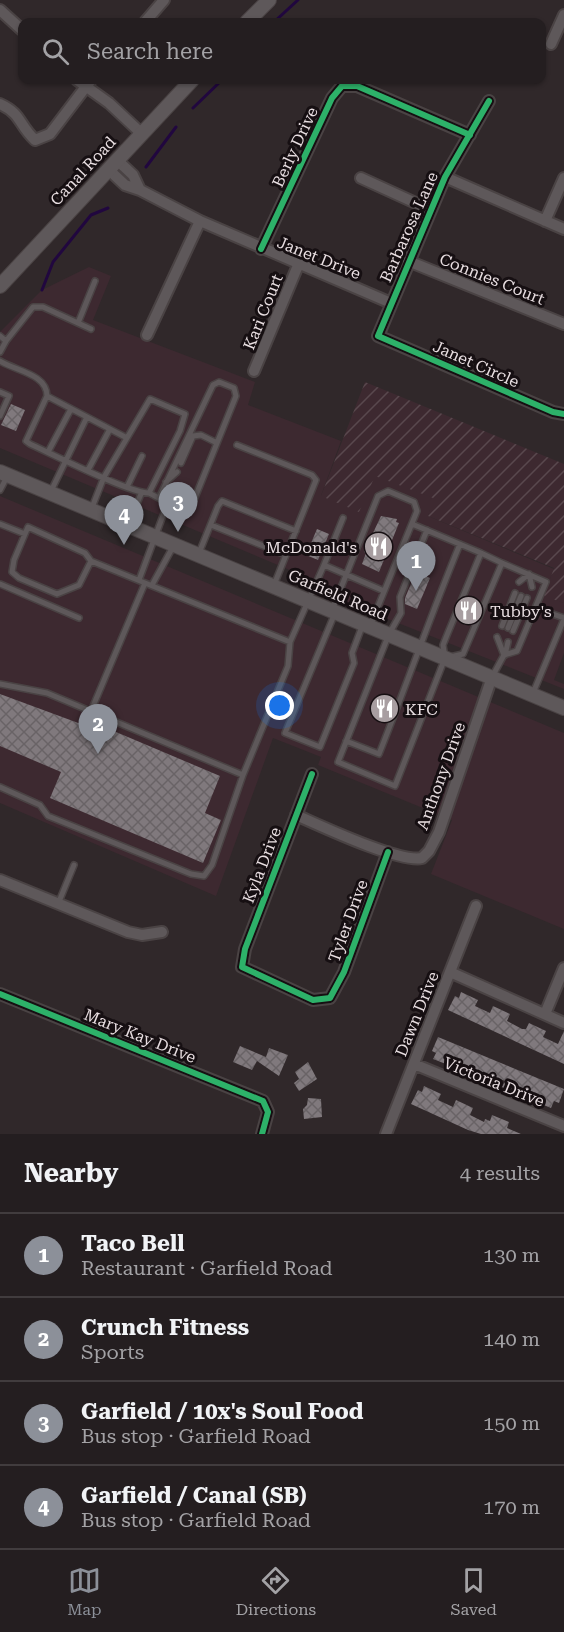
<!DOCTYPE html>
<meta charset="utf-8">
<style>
:root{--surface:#241e20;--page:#302b2d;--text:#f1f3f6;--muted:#a3a2a5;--line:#413c3e;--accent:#8c9099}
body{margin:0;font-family:"Roboto Serif",serif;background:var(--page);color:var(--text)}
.you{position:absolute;left:280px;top:706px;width:21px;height:21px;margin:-15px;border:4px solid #fff;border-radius:50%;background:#1a73e8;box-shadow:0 0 0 9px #1a73e833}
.badge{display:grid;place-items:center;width:39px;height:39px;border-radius:50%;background:var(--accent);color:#fff;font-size:20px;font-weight:700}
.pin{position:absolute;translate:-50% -50px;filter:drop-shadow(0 2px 3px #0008)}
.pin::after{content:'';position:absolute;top:32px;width:21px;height:18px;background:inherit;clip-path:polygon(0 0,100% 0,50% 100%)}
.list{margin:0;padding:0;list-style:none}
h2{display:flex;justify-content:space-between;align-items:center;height:78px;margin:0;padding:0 24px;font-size:26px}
h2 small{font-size:20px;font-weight:400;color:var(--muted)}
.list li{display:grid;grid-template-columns:39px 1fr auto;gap:18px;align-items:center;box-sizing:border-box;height:84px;padding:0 24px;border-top:2px solid var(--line)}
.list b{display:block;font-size:22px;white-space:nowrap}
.list p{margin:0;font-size:20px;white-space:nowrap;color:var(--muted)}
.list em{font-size:20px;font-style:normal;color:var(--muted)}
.icon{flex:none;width:33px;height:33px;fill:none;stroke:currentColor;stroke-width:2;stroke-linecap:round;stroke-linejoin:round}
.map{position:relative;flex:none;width:564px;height:1134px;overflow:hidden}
.search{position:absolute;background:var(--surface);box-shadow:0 2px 4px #0004;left:18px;right:18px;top:18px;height:66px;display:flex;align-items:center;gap:15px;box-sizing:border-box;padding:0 21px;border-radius:12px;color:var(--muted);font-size:22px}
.sheet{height:414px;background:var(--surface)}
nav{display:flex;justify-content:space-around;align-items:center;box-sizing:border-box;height:84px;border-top:2px solid var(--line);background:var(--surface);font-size:16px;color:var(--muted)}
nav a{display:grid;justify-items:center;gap:3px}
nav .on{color:var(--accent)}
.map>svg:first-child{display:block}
.built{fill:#3d2930}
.industrial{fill:url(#industrial-furrows)}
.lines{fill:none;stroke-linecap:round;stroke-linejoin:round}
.stream{stroke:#21073f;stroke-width:3}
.building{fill:url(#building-cross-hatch)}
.lane-casing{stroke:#4a4344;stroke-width:8}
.street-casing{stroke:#4a4344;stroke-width:14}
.secondary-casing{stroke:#4a4344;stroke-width:16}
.lane{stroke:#5e585a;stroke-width:5}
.street{stroke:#5e585a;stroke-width:10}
.secondary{stroke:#5e585a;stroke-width:14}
.cycleway-casing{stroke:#160f12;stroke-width:10}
.cycleway{stroke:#2db169;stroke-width:6}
.labels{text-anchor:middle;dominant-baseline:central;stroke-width:6;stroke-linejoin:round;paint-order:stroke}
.street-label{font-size:16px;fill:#e8dee1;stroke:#160f12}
.poi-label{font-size:16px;fill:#e8dee1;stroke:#160f12;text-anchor:start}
</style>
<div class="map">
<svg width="564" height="1134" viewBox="0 0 564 1134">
<defs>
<pattern id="industrial-furrows" width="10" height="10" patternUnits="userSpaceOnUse" patternTransform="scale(1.5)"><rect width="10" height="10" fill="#3d2930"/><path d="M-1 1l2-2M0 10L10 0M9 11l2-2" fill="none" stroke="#59484e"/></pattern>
<pattern id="building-cross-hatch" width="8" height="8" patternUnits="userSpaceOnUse" patternTransform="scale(1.5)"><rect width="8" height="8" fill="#80797d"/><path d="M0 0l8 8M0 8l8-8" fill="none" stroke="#696366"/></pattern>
</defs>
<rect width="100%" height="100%" fill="#30282a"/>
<path class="built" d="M 89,267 L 111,276 L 93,320 L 255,382 L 248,405 L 341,441 L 321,496 L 375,475 L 434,498 L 428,516 L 554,569 L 544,595 L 564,603 L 564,653 L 554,680 L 564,684 L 564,689 L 290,580 L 292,571 L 0,448 L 0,332 L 42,290 Z
M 0,496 L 564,733 L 564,929 L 431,874 L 452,820 L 318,765 L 321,757 L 273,738 L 216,896 L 0,803 Z"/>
<path class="industrial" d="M 365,382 L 564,464 L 564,603 L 544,596 L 554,568 L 428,516 L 433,498 L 375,476 L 359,512 L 321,496 Z"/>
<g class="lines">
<path class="stream" d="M 274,22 L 298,0
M 193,108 L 222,80
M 146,167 L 176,127
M 42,290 L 53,262 L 91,215 L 108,208"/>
</g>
<path class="building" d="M 11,404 L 25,410 L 16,431 L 1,425 Z
M 381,516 L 397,519 L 396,522 L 399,523 L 379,572 L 362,564 L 366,553 L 364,552 Z
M 317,529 L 329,534 L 318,560 L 306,555 Z
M 416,572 L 430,578 L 417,609 L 405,604 L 405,598 Z
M 468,598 L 478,602 L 469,624 L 459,620 Z
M 0,694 L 81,724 L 83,718 L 220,776 L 205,813 L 221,820 L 203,863 L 50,798 L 61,772 L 0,746 Z
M 461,992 L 478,1000 L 475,1006 L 490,1013 L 493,1006 L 510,1014 L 507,1021 L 522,1029 L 526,1029 L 529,1023 L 546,1031 L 543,1037 L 558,1044 L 564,1031 L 564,1064 L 448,1010 L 455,996 L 459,998 Z
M 438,1037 L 564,1089 L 559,1103 L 554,1101 L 551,1108 L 534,1101 L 537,1094 L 522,1088 L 519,1094 L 502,1087 L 505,1081 L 485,1073 L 482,1080 L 465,1073 L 468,1066 L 453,1060 L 451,1066 L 433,1059 L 436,1053 L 432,1051 Z
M 240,1046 L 266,1057 L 269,1048 L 288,1055 L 279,1076 L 257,1061 L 252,1070 L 233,1062 Z
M 308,1062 L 317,1079 L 299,1091 L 294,1083 L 299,1079 L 295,1072 Z
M 424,1086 L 441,1094 L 438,1100 L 453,1107 L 456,1100 L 473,1108 L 470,1115 L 484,1122 L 485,1119 L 490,1121 L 492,1115 L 509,1122 L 507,1128 L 521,1134 L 481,1134 L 468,1130 L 411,1104 L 418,1090 L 422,1092 Z
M 308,1098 L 321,1099 L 322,1117 L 304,1119 L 303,1109 L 307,1105 Z"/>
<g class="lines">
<defs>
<path id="lane" d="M 78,323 L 95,281
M 0,336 L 6,341 L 0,352
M 6,341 L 33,307 L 43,307 L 91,329
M 0,361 C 16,371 47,374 47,396 L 26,441 L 30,444 C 52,454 131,494 149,493 L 180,431 L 185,414 L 150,399 L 104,477 L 91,510
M 0,392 L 9,396 L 0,416
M 47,396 L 127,438
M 237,445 L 312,475 L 316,480 L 286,555
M 48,452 L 71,409
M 181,463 L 193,436 L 201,435 L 217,443
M 88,470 L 110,429
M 166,482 L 177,472
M 127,487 L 142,456
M 0,490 L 8,475
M 51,491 L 87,417
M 149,493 C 161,499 175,508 188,509 L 192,505 L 236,396 L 234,388 L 219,382 L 213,385 L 159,498
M 343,518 L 324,565 L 384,591
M 0,524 L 25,534 L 28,527 L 85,553 L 91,561 L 290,642
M 412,524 L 481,553
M 128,525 L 141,494
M 211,525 L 286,555 L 274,585
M 427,530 L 400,597 L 401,613 L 389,634 L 338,762 L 395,786 L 445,658 L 443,645 L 447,635 L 481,553 L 502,563 L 463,654 L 450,657
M 25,534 L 14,560 L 12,572 L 19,578 L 57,594 L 79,585 L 91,561
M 199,553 L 218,506 L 222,501 L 296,531
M 529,574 L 532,587
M 139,580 L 168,502
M 519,582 L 529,574
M 0,584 L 79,618
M 152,585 L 174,545
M 332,610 L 378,496 L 388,491 L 414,502 L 417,511 L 370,626
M 547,612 L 564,618
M 335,613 L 285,733 L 320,747 L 354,663 L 352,653 L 363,624
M 502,626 L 515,593
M 508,628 L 521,596
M 513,631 L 527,598
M 497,637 L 504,655
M 505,655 L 508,642
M 492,677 L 504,655 L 517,651 L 546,582 L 502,563
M 0,684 L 47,693 L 243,775
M 533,693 L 564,619
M 91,711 L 145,583
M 346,741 L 379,754 C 407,684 431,614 460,544
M 0,787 L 40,805 L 48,816 L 191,874 L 204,876 L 212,865 L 243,775 L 288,666 L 290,642 L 324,565
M 58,904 L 74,865"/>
<path id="street" d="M 0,10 L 22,30
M 145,22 L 164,0
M 551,44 L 564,15
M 77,80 L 109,103 L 141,133
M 489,101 L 445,177 L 378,336 L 553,412 L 564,414
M 0,104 C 22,114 18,124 35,140 L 50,134 L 91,80
M 108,169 L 125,185 L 140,190 L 133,175 L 117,160
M 445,177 L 564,229
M 361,178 L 431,210
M 140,190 L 200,221 L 391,303
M 545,221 L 564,178
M 261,249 L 332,98 L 342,86 L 357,86 L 470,135
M 408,261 L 564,324
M 147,335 L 200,221
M 254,371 L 299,263
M 312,774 L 245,949 L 242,967 L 313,1000 L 330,998 L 344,972 L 388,852
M 296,815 C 321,826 399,863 422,858 L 429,851 L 439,832 L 492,677
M 0,880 L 128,932 L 142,935 L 162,932
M 450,972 L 564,1023
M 0,994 L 263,1101 L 268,1112 L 262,1134
M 545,1014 L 564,968
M 414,1064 L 564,1126
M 386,1134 L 476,906"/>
<path id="secondary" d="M 247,22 L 269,0
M 0,286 L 192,80
M 0,472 L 564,708"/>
</defs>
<use href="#lane" class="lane-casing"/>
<use href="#street" class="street-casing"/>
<use href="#secondary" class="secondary-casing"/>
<use href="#lane" class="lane"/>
<use href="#street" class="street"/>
<use href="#secondary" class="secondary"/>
<defs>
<path id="cycleway" d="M 489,101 L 445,177 L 378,336 L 553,412 L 564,414
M 261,249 L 332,98 L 342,86 L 357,86 L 470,135
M 312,774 L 245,949 L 242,967 L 313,1000 L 330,998 L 344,972 L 388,852
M 0,994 L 263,1101 L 268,1112 L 262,1134"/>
</defs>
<use href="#cycleway" class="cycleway-casing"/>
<use href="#cycleway" class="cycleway"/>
</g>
<defs>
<symbol id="restaurant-disc" viewBox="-11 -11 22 22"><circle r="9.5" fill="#a89ea1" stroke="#160f12"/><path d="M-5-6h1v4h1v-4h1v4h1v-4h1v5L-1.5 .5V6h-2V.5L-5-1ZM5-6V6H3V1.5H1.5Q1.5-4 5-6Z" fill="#fff"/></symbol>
</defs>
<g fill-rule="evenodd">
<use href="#restaurant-disc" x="362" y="530" width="33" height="33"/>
<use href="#restaurant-disc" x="452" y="594" width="33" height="33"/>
<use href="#restaurant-disc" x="368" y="692" width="33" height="33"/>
</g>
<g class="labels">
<g class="street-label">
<text transform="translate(295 147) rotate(-65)">Berly Drive</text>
<text transform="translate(83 171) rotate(-47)">Canal Road</text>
<text transform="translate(409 227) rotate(-66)">Barbarosa Lane</text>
<text transform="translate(319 258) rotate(22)">Janet Drive</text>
<text transform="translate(492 279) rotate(22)">Connies Court</text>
<text transform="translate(263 312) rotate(-68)">Kari Court</text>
<text transform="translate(476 364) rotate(24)">Janet Circle</text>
<text transform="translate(338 595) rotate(23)">Garfield Road</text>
<text transform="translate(441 776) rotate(-70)">Anthony Drive</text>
<text transform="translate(262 865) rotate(-69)">Kyla Drive</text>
<text transform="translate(348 921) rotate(-70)">Tyler Drive</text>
<text transform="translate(417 1014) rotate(-68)">Dawn Drive</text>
<text transform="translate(140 1036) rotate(22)">Mary Kay Drive</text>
<text transform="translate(494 1082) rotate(22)">Victoria Drive</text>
</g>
<g class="poi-label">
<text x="357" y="547" text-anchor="end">McDonald's</text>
<text x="490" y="611">Tubby's</text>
<text x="405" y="709">KFC</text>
</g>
</g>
</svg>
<div class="you"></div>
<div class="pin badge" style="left:416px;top:591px">1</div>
<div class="pin badge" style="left:98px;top:754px">2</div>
<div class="pin badge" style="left:178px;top:532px">3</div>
<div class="pin badge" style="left:124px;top:545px">4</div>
<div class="search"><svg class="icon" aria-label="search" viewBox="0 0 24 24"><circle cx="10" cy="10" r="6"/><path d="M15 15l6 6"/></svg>Search here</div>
</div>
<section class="sheet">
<h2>Nearby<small>4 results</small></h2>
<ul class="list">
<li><span class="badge">1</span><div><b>Taco Bell</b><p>Restaurant · Garfield Road</p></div><em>130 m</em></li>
<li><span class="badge">2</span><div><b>Crunch Fitness</b><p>Sports</p></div><em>140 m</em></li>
<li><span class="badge">3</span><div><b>Garfield / 10x's Soul Food</b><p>Bus stop · Garfield Road</p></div><em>150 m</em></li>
<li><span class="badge">4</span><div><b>Garfield / Canal (SB)</b><p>Bus stop · Garfield Road</p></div><em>170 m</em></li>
</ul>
</section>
<nav>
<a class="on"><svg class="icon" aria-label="map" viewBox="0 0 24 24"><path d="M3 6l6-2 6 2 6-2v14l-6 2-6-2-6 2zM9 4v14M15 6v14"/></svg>Map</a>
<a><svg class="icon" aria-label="directions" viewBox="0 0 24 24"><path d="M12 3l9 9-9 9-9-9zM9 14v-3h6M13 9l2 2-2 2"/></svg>Directions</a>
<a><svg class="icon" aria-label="saved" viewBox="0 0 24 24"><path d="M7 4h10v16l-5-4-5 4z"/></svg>Saved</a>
</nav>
